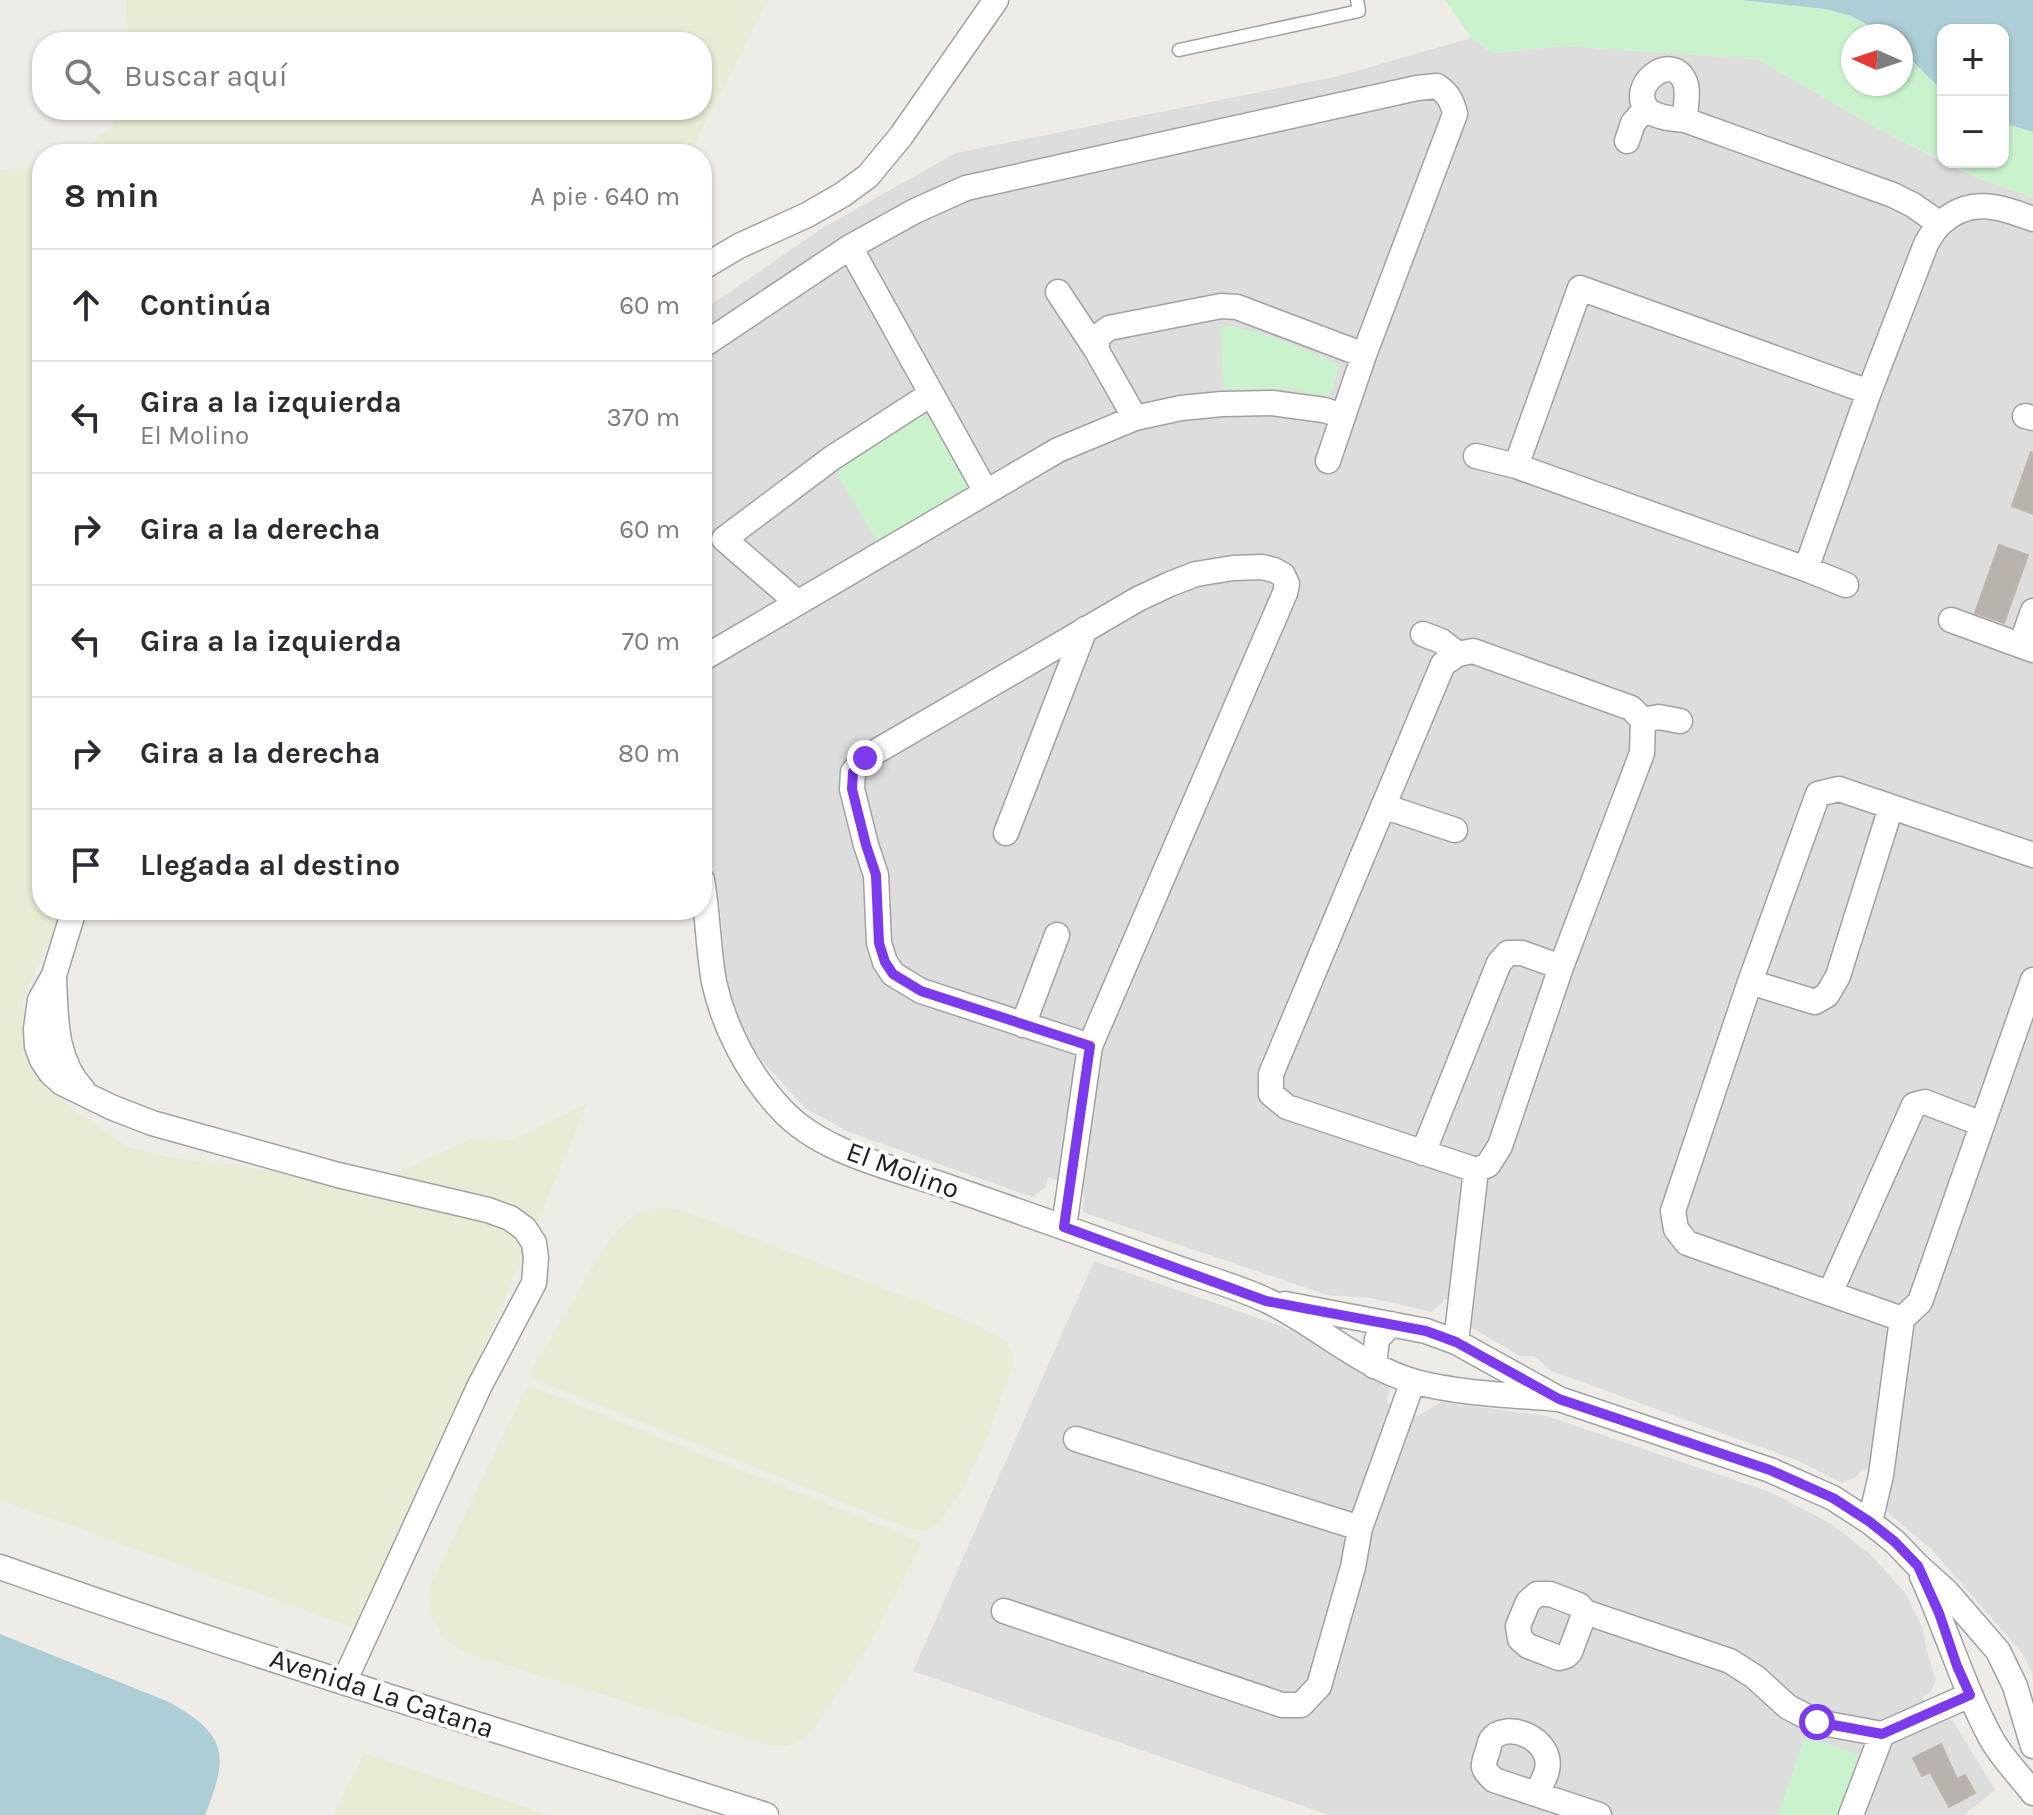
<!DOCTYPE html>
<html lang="es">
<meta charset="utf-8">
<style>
:root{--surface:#fff;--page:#f2f2f3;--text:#2b2b33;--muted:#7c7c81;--line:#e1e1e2}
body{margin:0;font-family:Karla,sans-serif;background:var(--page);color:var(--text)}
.controls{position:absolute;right:24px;top:24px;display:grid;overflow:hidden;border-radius:16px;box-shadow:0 2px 6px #0004}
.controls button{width:72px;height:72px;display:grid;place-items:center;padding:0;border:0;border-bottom:2px solid var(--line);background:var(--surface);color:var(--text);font:40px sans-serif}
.compass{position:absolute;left:1841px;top:24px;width:72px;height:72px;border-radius:50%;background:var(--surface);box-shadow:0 2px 6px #0004;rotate:273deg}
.stop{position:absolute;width:24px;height:24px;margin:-18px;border:6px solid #7c3aed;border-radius:50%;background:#fff}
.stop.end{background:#7c3aed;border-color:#fff;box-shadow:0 2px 8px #0008}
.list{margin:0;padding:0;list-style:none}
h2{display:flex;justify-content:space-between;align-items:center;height:104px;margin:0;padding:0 32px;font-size:34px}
h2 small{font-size:26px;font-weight:400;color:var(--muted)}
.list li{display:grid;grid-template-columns:52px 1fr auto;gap:24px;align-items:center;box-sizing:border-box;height:112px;padding:0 32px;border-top:2px solid var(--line)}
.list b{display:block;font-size:30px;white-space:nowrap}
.list p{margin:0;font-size:26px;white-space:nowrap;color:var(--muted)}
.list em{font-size:26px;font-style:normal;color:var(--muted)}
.icon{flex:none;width:44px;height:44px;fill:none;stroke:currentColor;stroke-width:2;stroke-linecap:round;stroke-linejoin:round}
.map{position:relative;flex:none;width:2033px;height:1815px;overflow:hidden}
.search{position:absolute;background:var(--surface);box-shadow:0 2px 6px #0004;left:32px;top:32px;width:680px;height:88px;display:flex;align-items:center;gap:20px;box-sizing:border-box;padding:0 28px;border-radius:32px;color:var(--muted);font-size:30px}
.panel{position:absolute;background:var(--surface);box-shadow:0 2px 6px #0004;left:32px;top:144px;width:680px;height:776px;border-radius:32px}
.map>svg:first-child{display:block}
.residential{fill:#dedddd}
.farmland{fill:#eaebd5}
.park{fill:#caf3cd}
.water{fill:#aeced7}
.building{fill:#b8b2ad;stroke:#bfb4ac;stroke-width:2}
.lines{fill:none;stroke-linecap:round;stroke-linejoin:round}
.service-casing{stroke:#a1a1a1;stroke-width:15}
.minor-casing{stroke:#a1a1a1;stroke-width:27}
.service{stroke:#fff;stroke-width:12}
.minor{stroke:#fff;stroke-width:24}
.route{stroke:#7c3aed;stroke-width:10}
.labels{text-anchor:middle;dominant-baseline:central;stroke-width:8;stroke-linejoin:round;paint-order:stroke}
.street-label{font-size:28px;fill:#202020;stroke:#fff}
</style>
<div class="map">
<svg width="2033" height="1815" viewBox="0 0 2033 1815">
<rect width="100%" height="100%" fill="#efece7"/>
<path class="residential" d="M 1471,38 L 1493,53 L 1564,46 L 1757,59 L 1875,127 L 1943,162 L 1978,178 L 2033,198 L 2033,1675 L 2022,1653 L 1931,1549 L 1887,1512 L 1892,1478 L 1863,1469 L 1856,1477 L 1842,1483 L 1801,1462 L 1552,1371 L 1534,1356 L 1520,1356 L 1471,1327 L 1471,1303 L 1445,1299 L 1432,1312 L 1370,1298 L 1327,1295 L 1083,1212 L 1084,1189 L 1048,1177 L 1046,1187 L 1032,1197 L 849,1132 L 805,1108 L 761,1060 L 739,1025 L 725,977 L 721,915 L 711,861 L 702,831 L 702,311 L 824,227 L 956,153 L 1339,76 Z
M 1094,1261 L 1278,1325 L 1318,1342 L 1389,1386 L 1387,1403 L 1418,1416 L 1441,1402 L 1546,1416 L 1770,1492 L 1830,1523 L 1870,1554 L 1906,1594 L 1923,1629 L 1927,1652 L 1936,1680 L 1931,1692 L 1923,1697 L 1933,1724 L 1952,1719 L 1995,1790 L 1964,1815 L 1329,1815 L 913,1671 Z"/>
<path class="farmland" d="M 126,0 L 768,0 L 689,154 L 71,154 L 79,151 L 112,127 L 117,110 L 702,110 L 702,42 L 127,42 Z
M 42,164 L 42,910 L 66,910 L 39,963 L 22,1003 L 34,1063 L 72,1109 L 128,1147 L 172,1158 L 227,1164 L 325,1180 L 374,1183 L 473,1138 L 513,1140 L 588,1103 L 363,1631 L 0,1500 L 0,170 L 25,169 Z
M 663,1207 L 682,1210 L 975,1324 L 1006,1341 L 1013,1354 L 1013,1366 L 986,1440 L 962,1490 L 938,1524 L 925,1532 L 908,1528 L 534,1379 L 531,1375 L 532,1370 L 606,1244 L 621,1227 L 638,1212 Z
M 528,1385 L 919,1541 L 920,1547 L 871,1642 L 816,1726 L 803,1739 L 787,1746 L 768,1745 L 466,1653 L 457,1648 L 441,1635 L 431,1616 L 429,1606 L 431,1584 Z
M 365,1753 L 549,1815 L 333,1815 Z"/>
<path class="park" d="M 1445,0 L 1741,0 L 1825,9 L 1851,16 L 1874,28 L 1885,36 L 1853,36 L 1853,84 L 1901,84 L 1901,49 L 1929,78 L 1943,89 L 1943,161 L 1875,127 L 1757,59 L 1564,46 L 1493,53 L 1471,38 Z
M 2003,123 L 2033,132 L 2033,198 L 1978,178 L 1946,162 L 2003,162 Z
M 1221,326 C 1259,327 1305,350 1340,365 L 1330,396 L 1283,389 L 1223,389 Z
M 924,415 L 933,417 L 974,487 L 879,544 L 834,469 Z
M 1805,1736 L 1863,1756 L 1843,1815 L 1778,1815 Z"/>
<path class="water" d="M 1741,0 L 2033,0 L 2033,132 L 2003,123 L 2003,30 L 1943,30 L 1943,89 L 1929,78 L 1901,49 L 1901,36 L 1885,36 L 1874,28 L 1851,16 L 1825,9 Z
M 0,1634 L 169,1702 C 228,1735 229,1755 205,1815 L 0,1815 Z"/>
<path class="building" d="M 2031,452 L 2033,453 L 2033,514 L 2012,506 Z
M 1999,545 L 2028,555 L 2004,623 L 1975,613 Z
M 1941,1744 L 1957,1779 L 1965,1775 L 1975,1793 L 1949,1807 L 1930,1772 L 1922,1776 L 1913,1758 Z"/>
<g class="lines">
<defs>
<path id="service" d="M 1179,50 L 1359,11 L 1357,0"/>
<path id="minor" d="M 1685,120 C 1685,109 1689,92 1685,82 C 1671,49 1626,88 1648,110 C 1657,118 1674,119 1685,120 L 1893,195 L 1913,205 L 1940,224
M 1627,141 L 1633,123 L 1646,108
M 850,247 L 986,492
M 702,268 L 739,246 L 807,215 L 842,195 L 868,176 L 901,136 L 996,0
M 1058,292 L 1097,351
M 702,346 L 850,247 L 915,211 L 966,188 L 1417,88 L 1437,86 C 1448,94 1452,100 1455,114 L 1364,355 L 1328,461
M 2025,416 L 2033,418
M 1135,418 L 1097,351 L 1097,337 L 1109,328 L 1221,306 L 1237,307 L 1364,355
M 1476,456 L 1516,466 L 1806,569 L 1846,585
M 1516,466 L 1580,288 L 1869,392
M 1806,569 L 1869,392 L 1926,244 C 1930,237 1935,228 1941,223 C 1971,196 2000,207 2033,219
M 798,603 L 724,539 L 832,458 L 931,394
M 1951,620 L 2033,650
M 1423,634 L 1441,641 L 1458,654
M 2021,645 L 2033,611
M 1473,651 L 1631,708 L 1643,720 L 1642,753 L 1561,967 L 1500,1146 L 1488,1165 L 1476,1170 L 1287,1107 L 1271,1094 L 1271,1074 L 1443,664 L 1458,654 Z
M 702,659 L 1058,450 L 1135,418 L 1181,408 L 1222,404 L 1272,403 L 1324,410 L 1343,416
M 1643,720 L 1659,717 L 1680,721
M 1383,806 L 1455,830
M 1006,833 L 1085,629
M 702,880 C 708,914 708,949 714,982 C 724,1028 749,1075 781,1109 C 820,1152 890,1167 943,1185 C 1018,1211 1092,1237 1166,1264 C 1198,1276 1237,1286 1268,1301 C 1318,1325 1361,1367 1416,1382 C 1462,1394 1512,1395 1559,1399
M 74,910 L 54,975 L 40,1000 L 36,1029 L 37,1046 L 42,1060 L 51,1073 L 62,1083 L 111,1107 L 152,1123 L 338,1175 L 488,1210 L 510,1218 L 525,1229 L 534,1243 L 536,1258 L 534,1283 L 479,1387 L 344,1682
M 54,978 C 56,1017 54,1059 83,1090
M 1750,982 L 1815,1002 L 1827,995 L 1838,976 L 1891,807
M 1023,1025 L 1057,935
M 1423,1153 L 1499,963 L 1508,953 L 1522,953 L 1561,967
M 1064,1227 L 1090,1046 L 1285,593 L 1287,584 L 1283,575 L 1274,570 L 1262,567 L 1233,568 L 1196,574 L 1170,584 L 1138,599 L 865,758 L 853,772 L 852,789 L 866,845 L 876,875 L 879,943 L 885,962 L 893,974 L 921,991 L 1090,1046
M 1830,1293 L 1914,1105 L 1925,1102 L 1982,1124
M 1285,1304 L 1426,1331 L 1456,1342 L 1559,1399 L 1770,1470 L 1833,1498 L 1870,1522 L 1895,1542 L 1918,1566 L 1947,1592 L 1998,1651 L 2015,1686 L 2033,1746
M 1902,1319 L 1687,1243 L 1676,1229 L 1673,1211 L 1750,982 L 1818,794 L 1839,789 L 2033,855
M 1456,1342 L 1476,1170
M 1374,1366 L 1377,1339 L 1391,1324
M 1076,1439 L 1360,1528
M 1870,1522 L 1881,1475 L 1902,1319 L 1920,1302 L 2033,980
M 0,1567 C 253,1657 510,1734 766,1815
M 1922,1576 C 1947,1630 1963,1687 1992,1740 C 2003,1759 2020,1776 2033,1793
M 1004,1611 L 1282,1705 L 1301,1705 L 1319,1686 L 1353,1567 L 1360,1528 L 1413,1381
M 1585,1612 L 1570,1652 L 1566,1656 L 1559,1658 L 1528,1646 L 1520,1639 L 1518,1626 L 1528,1602 L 1537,1594 L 1550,1594 L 1579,1605 L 1585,1612 L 1730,1661 L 1755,1677 L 1788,1707 L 1817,1722 L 1882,1734 L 1970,1695
M 1536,1794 C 1540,1787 1545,1778 1547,1770 C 1554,1739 1506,1719 1491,1740 C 1489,1744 1489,1748 1487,1753 C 1482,1768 1482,1768 1494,1780 L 1599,1815
M 1851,1815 L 1882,1734"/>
</defs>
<use href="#service" class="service-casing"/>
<use href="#minor" class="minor-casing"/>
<use href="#service" class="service"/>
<use href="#minor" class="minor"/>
</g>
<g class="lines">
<path class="route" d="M 865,758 L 853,772 L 852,789 L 866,845 L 876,875 L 879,943 L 885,962 L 893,974 L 921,991 L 1090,1046 L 1064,1227 L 1266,1301 L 1426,1331 L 1456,1342 L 1559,1399 L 1770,1470 L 1833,1498 L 1870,1522 L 1895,1542 L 1918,1566 L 1939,1613 L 1957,1666 L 1970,1695 L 1882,1734 L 1817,1722"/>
</g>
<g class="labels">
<g class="street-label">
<text transform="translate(903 1170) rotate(20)">El Molino</text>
<text transform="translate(382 1693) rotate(18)">Avenida La Catana</text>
</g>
</g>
</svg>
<div class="controls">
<button>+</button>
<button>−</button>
</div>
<svg class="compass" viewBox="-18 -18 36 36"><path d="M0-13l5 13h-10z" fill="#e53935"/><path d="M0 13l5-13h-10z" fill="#7c7c81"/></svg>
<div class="stop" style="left:1817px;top:1722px"></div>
<div class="stop end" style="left:865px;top:758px"></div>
<div class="search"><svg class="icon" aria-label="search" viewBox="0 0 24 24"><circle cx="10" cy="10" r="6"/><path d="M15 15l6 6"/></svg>Buscar aquí</div>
<section class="panel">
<h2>8 min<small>A pie · 640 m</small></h2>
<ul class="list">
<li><svg class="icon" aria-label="ahead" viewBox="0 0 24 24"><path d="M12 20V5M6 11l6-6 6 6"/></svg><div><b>Continúa</b></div><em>60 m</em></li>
<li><svg class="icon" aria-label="left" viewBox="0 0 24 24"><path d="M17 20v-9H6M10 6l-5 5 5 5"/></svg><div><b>Gira a la izquierda</b><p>El Molino</p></div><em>370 m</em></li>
<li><svg class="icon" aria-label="right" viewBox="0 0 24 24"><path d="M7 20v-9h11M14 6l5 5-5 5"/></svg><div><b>Gira a la derecha</b></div><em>60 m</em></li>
<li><svg class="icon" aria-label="left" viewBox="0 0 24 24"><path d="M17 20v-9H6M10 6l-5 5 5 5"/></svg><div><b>Gira a la izquierda</b></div><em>70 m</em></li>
<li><svg class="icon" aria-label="right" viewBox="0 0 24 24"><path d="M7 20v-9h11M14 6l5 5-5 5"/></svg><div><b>Gira a la derecha</b></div><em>80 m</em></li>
<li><svg class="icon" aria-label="arrive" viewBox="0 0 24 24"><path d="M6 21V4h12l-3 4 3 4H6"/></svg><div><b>Llegada al destino</b></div></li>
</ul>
</section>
</div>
